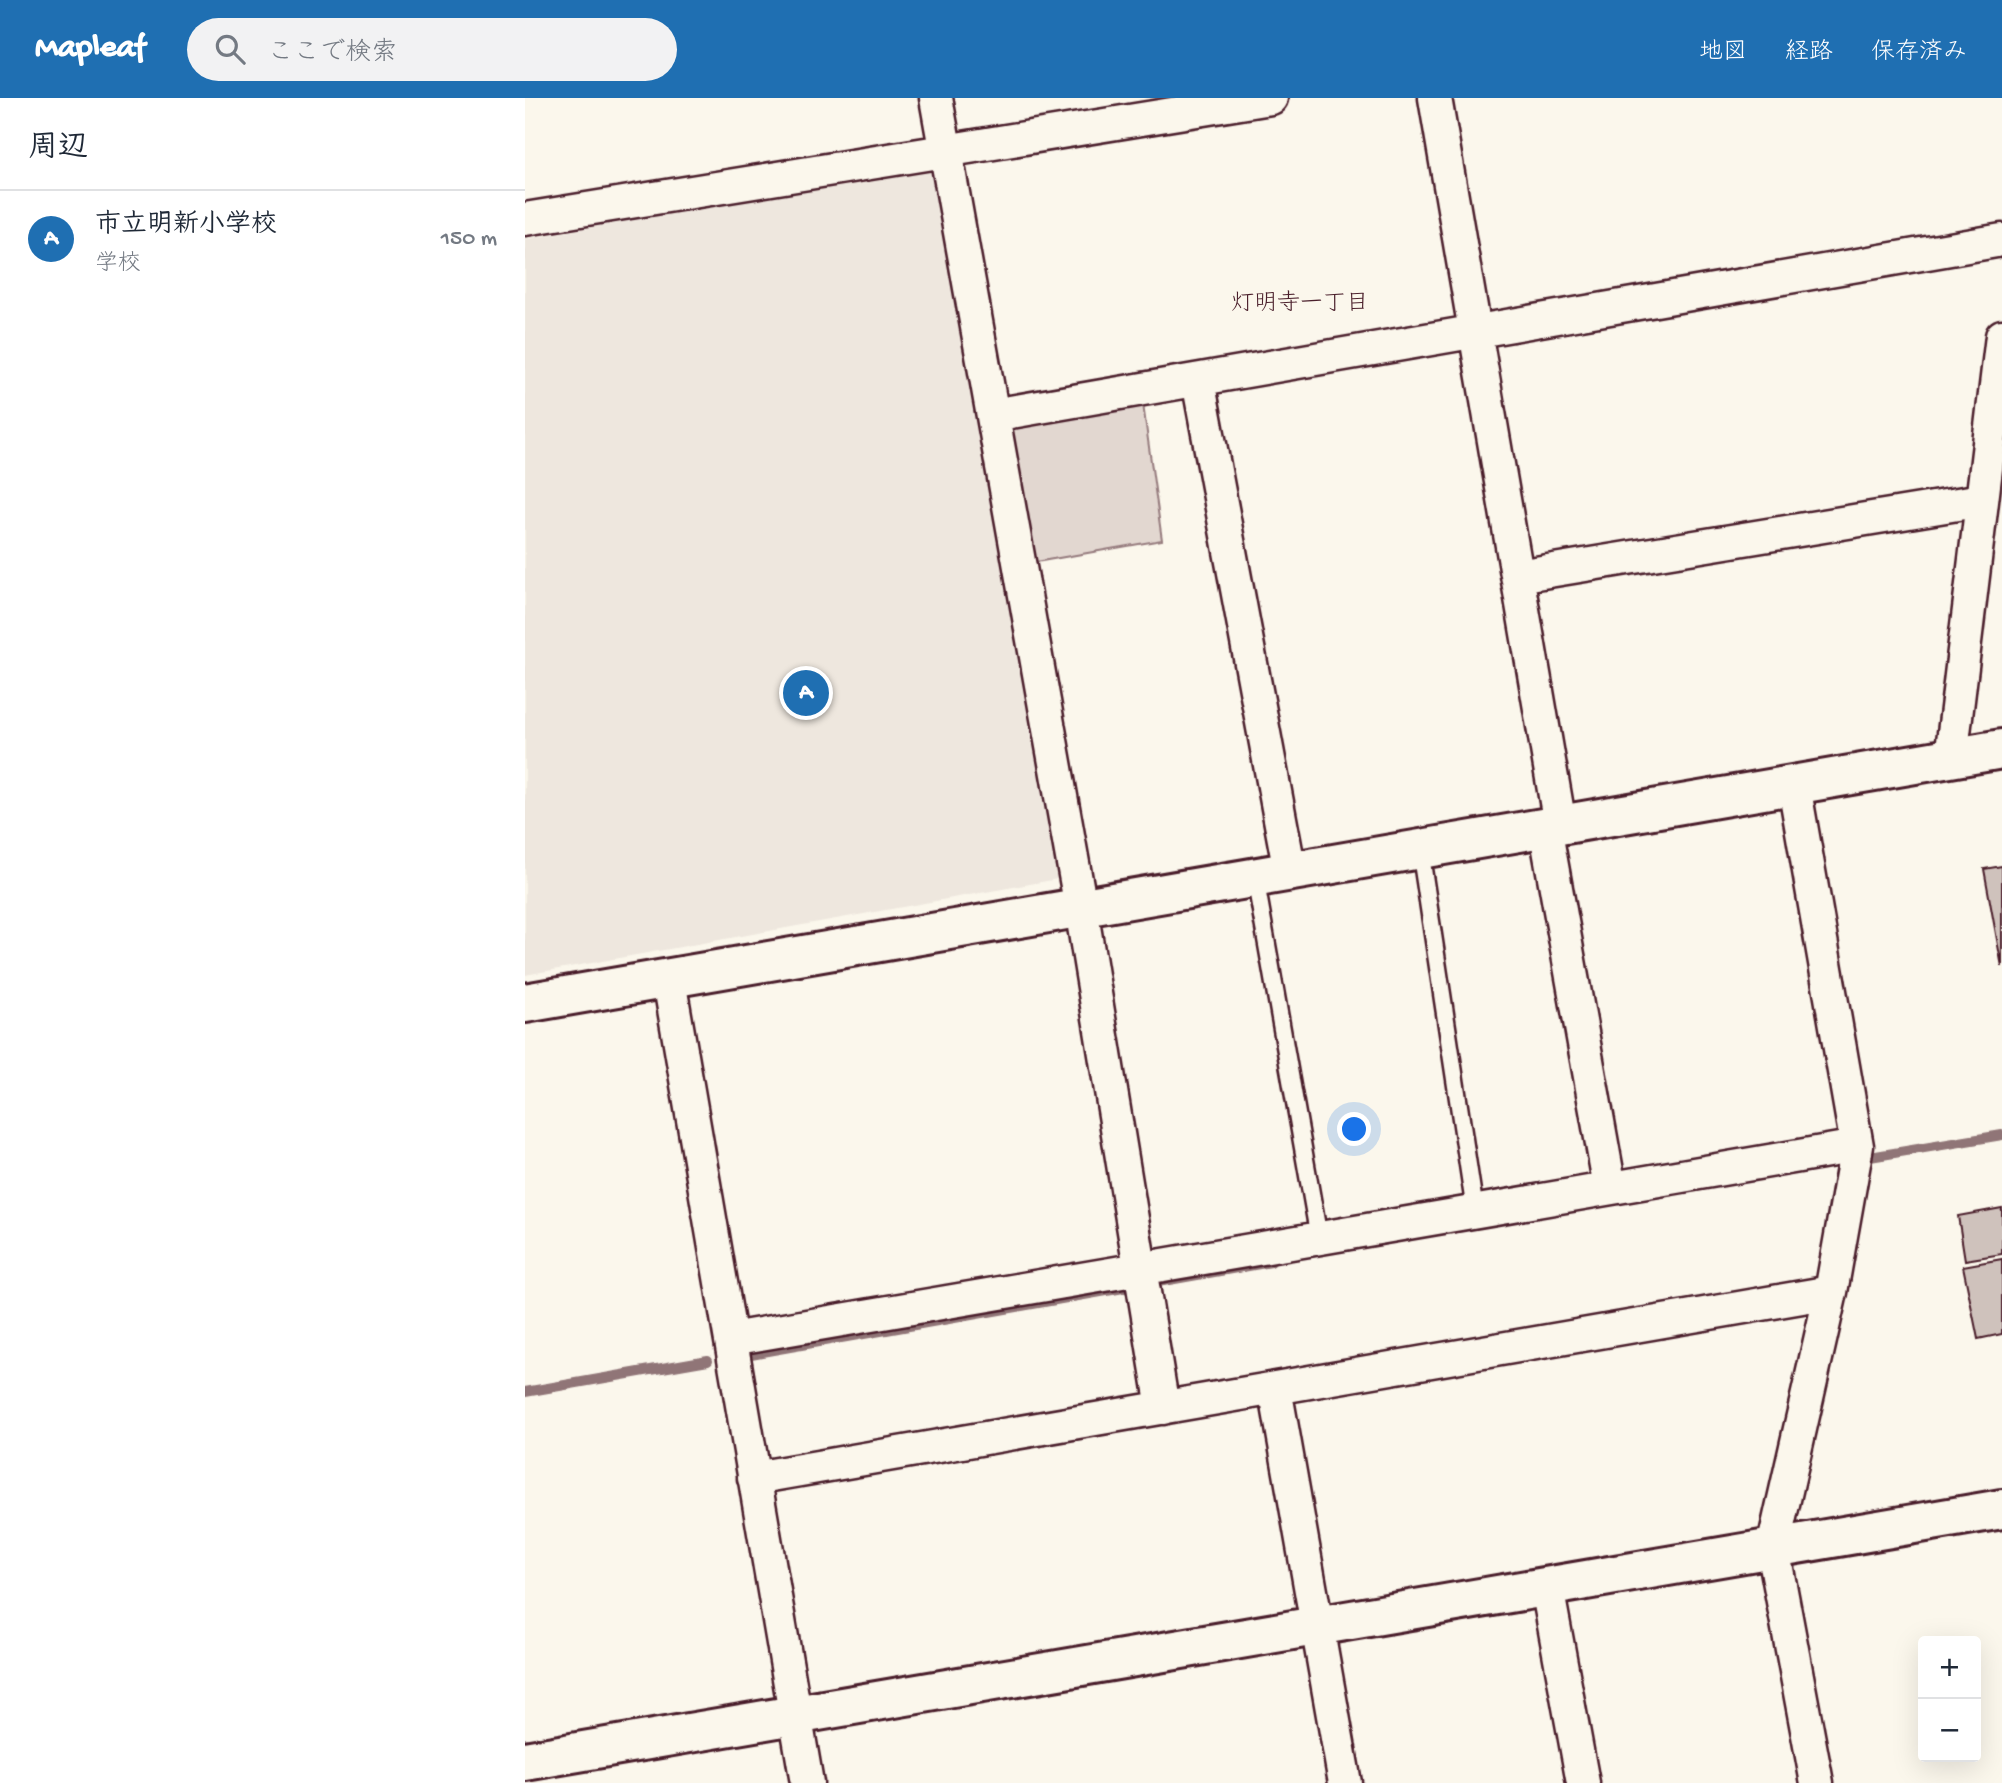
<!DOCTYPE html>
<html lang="ja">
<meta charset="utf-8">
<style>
:root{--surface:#fff;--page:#f2f2f3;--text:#1f2937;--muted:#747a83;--line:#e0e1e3;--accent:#1f6fb2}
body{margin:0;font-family:"Gochi Hand","Klee One",sans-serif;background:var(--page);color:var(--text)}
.controls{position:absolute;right:21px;bottom:21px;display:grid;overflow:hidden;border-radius:7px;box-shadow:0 7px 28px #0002}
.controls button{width:63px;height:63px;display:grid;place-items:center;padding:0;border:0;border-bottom:2px solid var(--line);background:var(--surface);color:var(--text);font:35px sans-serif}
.you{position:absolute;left:830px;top:1032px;width:24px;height:24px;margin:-18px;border:5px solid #fff;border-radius:50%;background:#1a73e8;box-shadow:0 0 0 10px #1a73e833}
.badge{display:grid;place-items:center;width:46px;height:46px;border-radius:50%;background:var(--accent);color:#fff;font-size:23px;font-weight:700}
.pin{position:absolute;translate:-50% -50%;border:4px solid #fff;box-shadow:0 2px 7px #0006}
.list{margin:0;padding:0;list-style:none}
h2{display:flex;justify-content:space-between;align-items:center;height:91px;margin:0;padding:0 28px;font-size:30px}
h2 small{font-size:23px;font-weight:400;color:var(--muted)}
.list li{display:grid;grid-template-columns:46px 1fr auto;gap:21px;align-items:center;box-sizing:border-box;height:98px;padding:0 28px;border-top:2px solid var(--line)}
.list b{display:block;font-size:26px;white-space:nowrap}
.list p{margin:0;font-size:23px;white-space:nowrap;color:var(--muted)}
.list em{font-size:23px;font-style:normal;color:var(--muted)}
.icon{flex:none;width:38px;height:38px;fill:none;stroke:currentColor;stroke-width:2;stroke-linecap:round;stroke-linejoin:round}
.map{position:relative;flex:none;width:1477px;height:1685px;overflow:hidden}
header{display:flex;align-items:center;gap:42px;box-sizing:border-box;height:98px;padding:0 35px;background:var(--accent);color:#fff}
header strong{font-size:33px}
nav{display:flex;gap:38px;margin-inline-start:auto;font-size:24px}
.search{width:490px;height:63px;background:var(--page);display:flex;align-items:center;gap:18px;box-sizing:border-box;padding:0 24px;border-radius:38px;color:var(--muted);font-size:26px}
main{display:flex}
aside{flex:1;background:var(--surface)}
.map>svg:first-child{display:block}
.built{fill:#eee7de}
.green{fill:#e2d7d0;stroke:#967b7e;stroke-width:2}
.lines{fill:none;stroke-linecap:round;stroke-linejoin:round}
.stream{stroke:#907477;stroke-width:10}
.building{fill:#cfc2bc;stroke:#4a1f2b;stroke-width:2}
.lane-casing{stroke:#4a1f2b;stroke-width:21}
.street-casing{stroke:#4a1f2b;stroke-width:37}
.secondary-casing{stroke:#4a1f2b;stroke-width:44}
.lane{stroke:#fbf7ec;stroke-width:16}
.street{stroke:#fbf7ec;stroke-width:32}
.secondary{stroke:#fbf7ec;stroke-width:38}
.labels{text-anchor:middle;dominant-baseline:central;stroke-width:5;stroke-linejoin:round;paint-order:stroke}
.neighbourhood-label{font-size:23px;fill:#4a1f2b;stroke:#fbf7ec}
</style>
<header>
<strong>Mapleaf</strong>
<div class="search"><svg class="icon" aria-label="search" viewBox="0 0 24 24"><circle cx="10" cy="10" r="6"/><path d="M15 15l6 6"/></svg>ここで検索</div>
<nav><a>地図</a><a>経路</a><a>保存済み</a></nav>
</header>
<main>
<aside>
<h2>周辺<small></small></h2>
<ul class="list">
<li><span class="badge">A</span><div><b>市立明新小学校</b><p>学校</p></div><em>150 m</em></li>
</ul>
</aside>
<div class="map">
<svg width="1477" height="1685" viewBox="0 0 1477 1685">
<rect width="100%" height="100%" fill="#fbf7ec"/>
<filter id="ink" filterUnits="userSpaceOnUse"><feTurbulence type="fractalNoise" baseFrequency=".0143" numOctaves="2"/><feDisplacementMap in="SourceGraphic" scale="14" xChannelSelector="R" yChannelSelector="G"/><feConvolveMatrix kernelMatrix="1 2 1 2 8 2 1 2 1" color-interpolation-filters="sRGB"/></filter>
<g filter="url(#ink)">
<path class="built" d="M 414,69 L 538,780 L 0,877 L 0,141 Z"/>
<path class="green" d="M 616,292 L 637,442 L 505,465 L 468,317 Z"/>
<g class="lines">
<path class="stream" d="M 1333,1061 L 1477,1037
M 226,1256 L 746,1164
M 0,1294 L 183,1262"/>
</g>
<path class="building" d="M 1477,768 L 1477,869 L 1459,771 Z
M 1477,1110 L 1477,1156 L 1440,1162 L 1433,1118 Z
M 1477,1161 L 1477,1236 L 1453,1241 L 1438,1168 Z"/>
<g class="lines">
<defs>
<path id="lane" d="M 895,751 L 950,1113
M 730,779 L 794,1140"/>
<path id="street" d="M 411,0 L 556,810 L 638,1310
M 910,0 L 1035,727
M 0,121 L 746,0
M 673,282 L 765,774
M 468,317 L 1477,142
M 993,478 L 1457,402
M 1426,660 L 1477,238
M 1269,687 L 1332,1048 L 1306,1194 L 1248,1450 L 1292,1685
M 1020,729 L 1085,1090
M 144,882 L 282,1685
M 206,1241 L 1332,1048
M 750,1290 L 820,1685
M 229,1380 L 1306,1194
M 1022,1489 L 1058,1685"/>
<path id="secondary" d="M 0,905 L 1477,651
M 0,1663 L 1477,1411"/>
</defs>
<use href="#lane" class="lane-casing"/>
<use href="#street" class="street-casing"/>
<use href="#secondary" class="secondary-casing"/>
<use href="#lane" class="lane"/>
<use href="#street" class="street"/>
<use href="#secondary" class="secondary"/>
</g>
</g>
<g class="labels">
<g class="neighbourhood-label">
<text x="775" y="206">灯明寺一丁目</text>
</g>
</g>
</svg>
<div class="controls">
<button>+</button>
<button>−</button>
</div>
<div class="you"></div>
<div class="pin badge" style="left:281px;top:595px">A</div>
</div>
</main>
